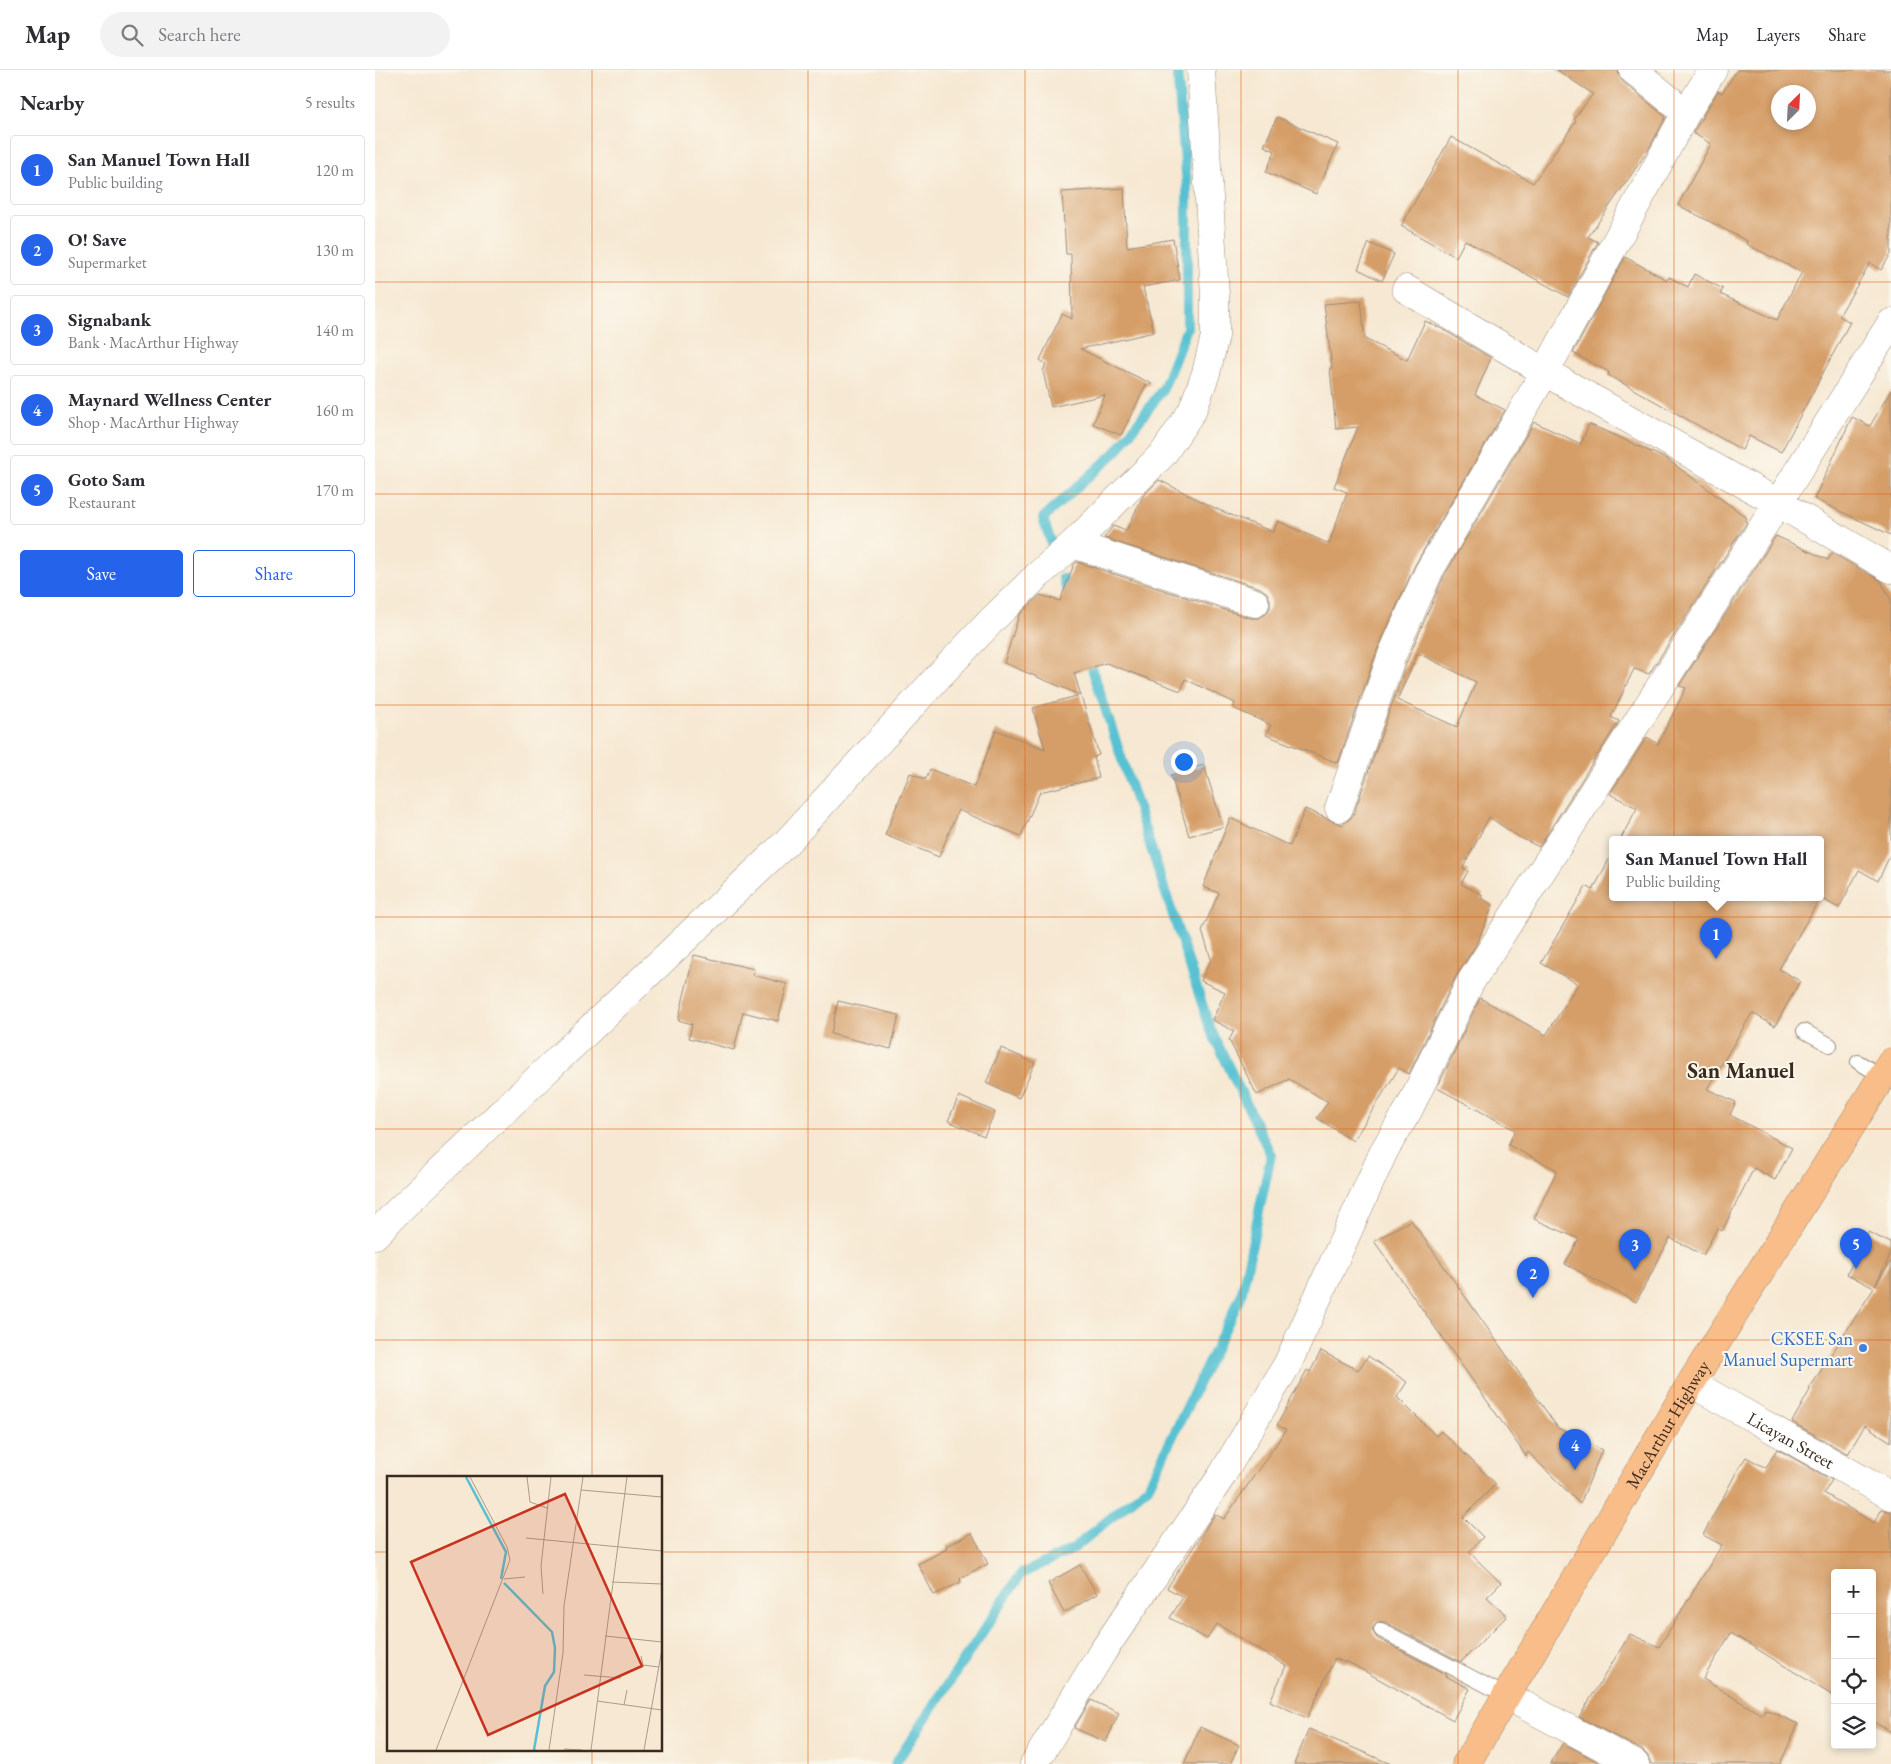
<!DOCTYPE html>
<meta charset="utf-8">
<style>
:root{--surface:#fff;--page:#f2f2f3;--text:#2b2b33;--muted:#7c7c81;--line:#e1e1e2;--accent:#2563eb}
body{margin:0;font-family:"EB Garamond",serif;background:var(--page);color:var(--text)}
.controls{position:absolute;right:15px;bottom:15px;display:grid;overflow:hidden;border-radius:5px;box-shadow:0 2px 8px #0003}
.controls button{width:45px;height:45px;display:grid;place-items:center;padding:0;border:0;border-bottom:1px solid var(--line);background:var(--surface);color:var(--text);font:25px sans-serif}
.compass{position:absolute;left:1396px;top:15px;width:45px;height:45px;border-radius:50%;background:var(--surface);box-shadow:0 2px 8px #0003;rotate:24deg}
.you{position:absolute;left:808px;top:691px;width:18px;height:18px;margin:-12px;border:4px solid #fff;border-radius:50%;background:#1a73e8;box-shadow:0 0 0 8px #1a73e833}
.badge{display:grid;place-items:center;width:32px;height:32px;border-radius:50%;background:var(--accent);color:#fff;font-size:16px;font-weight:700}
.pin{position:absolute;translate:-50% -41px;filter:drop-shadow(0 1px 2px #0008)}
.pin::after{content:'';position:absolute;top:26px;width:18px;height:15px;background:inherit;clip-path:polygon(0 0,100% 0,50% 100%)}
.popup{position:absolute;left:1234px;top:766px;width:215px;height:65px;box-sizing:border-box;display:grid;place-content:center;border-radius:5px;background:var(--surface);filter:drop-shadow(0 1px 4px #0005);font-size:16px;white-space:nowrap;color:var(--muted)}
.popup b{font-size:19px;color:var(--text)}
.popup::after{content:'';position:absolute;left:50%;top:100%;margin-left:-10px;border:10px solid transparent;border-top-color:var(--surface)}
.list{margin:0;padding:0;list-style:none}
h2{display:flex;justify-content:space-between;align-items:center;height:65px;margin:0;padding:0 20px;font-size:21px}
h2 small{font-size:16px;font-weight:400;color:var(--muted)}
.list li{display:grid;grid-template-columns:32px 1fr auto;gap:15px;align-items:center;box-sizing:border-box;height:70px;margin:0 10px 10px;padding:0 10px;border:1px solid var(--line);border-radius:5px}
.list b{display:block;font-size:19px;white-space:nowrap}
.list p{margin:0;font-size:16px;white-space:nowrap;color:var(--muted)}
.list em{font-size:16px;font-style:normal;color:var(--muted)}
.actions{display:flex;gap:10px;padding:15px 20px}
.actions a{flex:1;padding:11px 0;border:1px solid var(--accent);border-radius:5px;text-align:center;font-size:18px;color:var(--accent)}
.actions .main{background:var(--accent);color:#fff}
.icon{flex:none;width:28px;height:28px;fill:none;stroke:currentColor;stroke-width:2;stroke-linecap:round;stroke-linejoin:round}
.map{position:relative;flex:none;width:1516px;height:1694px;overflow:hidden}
header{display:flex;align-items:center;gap:30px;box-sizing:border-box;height:70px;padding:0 25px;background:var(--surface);border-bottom:1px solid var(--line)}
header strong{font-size:24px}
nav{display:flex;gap:28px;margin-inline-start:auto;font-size:18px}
.search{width:350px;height:45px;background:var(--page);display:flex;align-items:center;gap:12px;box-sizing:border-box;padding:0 18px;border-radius:28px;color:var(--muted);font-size:19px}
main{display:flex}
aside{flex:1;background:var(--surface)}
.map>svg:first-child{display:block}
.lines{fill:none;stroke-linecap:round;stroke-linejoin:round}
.stream{stroke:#57c1d2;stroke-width:10}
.building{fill:#d59e68;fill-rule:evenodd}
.service-casing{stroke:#988978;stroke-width:16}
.minor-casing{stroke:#988978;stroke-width:29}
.trunk-casing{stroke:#988978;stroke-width:29}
.service{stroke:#fff;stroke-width:14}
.minor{stroke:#fff;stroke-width:28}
.trunk{stroke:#f8bd89;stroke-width:28}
.grid{fill:none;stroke:#df570d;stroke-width:1;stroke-opacity:0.55}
.shop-dot{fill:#3f7fe0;stroke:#fbf7ec;stroke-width:2}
.labels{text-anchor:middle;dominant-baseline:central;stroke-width:4;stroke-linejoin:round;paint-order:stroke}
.shop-label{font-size:18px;fill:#366cbe;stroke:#fbf7ec;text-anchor:end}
.street-label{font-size:18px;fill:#3b2a1e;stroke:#fbf7ec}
.district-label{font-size:22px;font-weight:bold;fill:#3b2a1e;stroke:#fbf7ec}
.inset-river{fill:none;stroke:#57c1d2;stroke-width:2.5}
.inset-road{fill:none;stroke:#ab9c8a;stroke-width:1}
.view{fill:#c8321e;fill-opacity:0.15;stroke:#c8321e;stroke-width:2.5}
.inset-edge{fill:none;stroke:#3b2a1e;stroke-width:2.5}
</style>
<header>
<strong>Map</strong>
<div class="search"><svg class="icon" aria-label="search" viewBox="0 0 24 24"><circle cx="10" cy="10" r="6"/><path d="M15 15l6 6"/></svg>Search here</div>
<nav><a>Map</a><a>Layers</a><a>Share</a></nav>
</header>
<main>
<aside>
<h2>Nearby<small>5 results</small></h2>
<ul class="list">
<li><span class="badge">1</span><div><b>San Manuel Town Hall</b><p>Public building</p></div><em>120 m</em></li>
<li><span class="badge">2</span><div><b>O! Save</b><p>Supermarket</p></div><em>130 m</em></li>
<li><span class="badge">3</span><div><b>Signabank</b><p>Bank · MacArthur Highway</p></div><em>140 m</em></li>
<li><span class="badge">4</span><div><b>Maynard Wellness Center</b><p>Shop · MacArthur Highway</p></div><em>160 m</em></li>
<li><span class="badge">5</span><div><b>Goto Sam</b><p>Restaurant</p></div><em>170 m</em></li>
</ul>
<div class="actions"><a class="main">Save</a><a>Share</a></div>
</aside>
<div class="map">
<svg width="1516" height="1694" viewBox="0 0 1516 1694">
<rect width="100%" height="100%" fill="#fbf7ec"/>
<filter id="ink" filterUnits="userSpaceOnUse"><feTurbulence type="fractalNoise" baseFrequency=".02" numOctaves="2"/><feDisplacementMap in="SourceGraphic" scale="10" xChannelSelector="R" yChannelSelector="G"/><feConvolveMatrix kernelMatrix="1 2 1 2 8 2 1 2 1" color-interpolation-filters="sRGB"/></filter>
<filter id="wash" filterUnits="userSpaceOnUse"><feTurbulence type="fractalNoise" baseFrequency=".0096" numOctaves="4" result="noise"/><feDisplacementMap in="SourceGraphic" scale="20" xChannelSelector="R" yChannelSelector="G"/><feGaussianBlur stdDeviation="1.12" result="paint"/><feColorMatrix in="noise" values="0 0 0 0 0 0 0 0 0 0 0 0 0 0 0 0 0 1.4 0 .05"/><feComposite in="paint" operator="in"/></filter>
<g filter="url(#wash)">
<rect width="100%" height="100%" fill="#f6e8d2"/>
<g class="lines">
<path class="stream" d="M 679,481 L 668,448 L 741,382 L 788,319 L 812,258 L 812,115 L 802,0
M 688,508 L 695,529
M 520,1694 L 646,1504 L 698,1479 L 773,1417 L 866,1226 L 896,1085 L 835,958 L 713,586"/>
</g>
<g id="blocks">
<path class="building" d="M 1182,0 L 1243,0 L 1244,6 L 1248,12 L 1291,47 L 1272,82 L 1213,167 L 1223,172 L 1193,227 L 1090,170 L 1081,187 L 1026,156 L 1076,67 L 1158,113 L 1201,51 L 1199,49 L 1218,24 Z
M 1362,0 L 1516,0 L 1516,184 L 1506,200 L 1495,193 L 1464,246 L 1475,252 L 1406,382 L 1374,366 L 1367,380 L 1233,305 L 1234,302 L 1198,283 L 1250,187 L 1292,210 L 1294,207 L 1313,217 L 1319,204 L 1348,219 L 1345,224 L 1402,250 L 1427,202 L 1371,174 L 1372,171 L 1303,135 L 1336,74 L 1318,63 L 1343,21 L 1347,23 ZM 1404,22 L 1434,22 L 1434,52 L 1404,52 Z
M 902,47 L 963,74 L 941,124 L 891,102 L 900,81 L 889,76 Z
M 749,118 L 752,177 L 798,169 L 805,210 L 768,217 L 779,262 L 705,279 L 777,314 L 771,315 L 746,365 L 718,354 L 730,325 L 676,337 L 668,301 L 671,294 L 665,290 L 687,244 L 697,249 L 696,184 L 691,184 L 687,122 Z
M 994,173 L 1019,184 L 1007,211 L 983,199 Z
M 986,231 L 990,269 L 1032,290 L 1050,251 L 1067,259 L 1116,288 L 1100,325 L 1130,340 L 1040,495 L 1002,580 L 963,693 L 891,665 L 896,655 L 858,638 L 860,633 L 810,609 L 806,621 L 731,593 L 699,603 L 724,685 L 719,687 L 724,708 L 665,722 L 646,766 L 583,740 L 564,787 L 510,765 L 535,703 L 551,709 L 555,699 L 599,717 L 621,660 L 670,679 L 658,638 L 705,625 L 629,593 L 644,545 L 665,525 L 685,531 L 699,494 L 702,492 L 875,548 L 884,548 L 891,544 L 895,538 L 895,530 L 892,523 L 885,518 L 729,468 L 738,456 L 751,461 L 768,426 L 784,410 L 844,440 L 898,462 L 903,451 L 954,474 L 972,422 L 959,417 L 983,357 L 961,359 L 955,298 L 957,298 L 949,234 Z
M 1516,320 L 1516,465 L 1439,429 L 1477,347 L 1495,356 Z
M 1159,352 L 1206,374 L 1214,354 L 1292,389 L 1372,448 L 1370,451 L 1372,452 L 1274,604 L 1259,599 L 1236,647 L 1244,651 L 1164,777 L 1144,767 L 1114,747 L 1088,798 L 1093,801 L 1086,814 L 1108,825 L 1106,828 L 1118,835 L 1101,875 L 1081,906 L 1034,1004 L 1024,998 L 978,1071 L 942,1048 L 953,1032 L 914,1009 L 882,1025 L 854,970 L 859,961 L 837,950 L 850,922 L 826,911 L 836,889 L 827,861 L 844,823 L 828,817 L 855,748 L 915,776 L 930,739 L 967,755 L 975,749 L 979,743 L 1032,591 L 1068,508 ZM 1043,583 L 1101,612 L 1082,657 L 1022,630 Z
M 1401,466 L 1453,490 L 1457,483 L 1506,511 L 1516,530 L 1516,783 L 1503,811 L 1484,800 L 1464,838 L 1445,828 L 1404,899 L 1425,911 L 1400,956 L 1377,943 L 1332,1019 L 1361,1032 L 1355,1045 L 1417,1078 L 1400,1110 L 1379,1098 L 1347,1161 L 1342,1158 L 1328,1185 L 1295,1168 L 1261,1232 L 1190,1194 L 1204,1169 L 1159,1149 L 1182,1100 L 1133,1075 L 1140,1060 L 1062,1018 L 1105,928 L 1171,965 L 1203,914 L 1166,893 L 1211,816 L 1218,820 L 1237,784 L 1237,828 L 1445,828 L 1445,770 L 1245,770 L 1262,738 L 1235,724 L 1272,667 L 1283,674 L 1311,618 L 1304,616 Z
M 829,695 L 848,757 L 814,766 L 796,705 Z
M 319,885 L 379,899 L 378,905 L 412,914 L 403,951 L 368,942 L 359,980 L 314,968 L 317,954 L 303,950 Z
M 463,931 L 524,945 L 516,979 L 456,964 Z
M 626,978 L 660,993 L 644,1028 L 611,1013 Z
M 584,1026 L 620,1042 L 609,1066 L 573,1051 Z
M 1036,1150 L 1183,1358 L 1227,1380 L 1205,1434 L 1153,1382 L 1151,1386 L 999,1171 Z
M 1493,1162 L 1516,1173 L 1516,1184 L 1500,1215 L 1516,1191 L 1516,1372 L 1490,1355 L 1473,1384 L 1417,1352 L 1435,1320 L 1434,1319 L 1499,1218 L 1472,1204 Z
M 946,1281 L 983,1300 L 993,1286 L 1032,1312 L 1022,1327 L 1061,1366 L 1066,1361 L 1121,1414 L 1088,1447 L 1108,1467 L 1094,1482 L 1126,1513 L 1112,1527 L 1132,1546 L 1086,1592 L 1010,1552 L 1002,1552 L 997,1560 L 1002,1568 L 1072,1605 L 1071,1606 L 1095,1619 L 1078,1650 L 971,1591 L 970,1593 L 960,1588 L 932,1648 L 895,1631 L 911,1596 L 842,1554 L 832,1569 L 795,1548 L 808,1527 L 792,1518 L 840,1444 L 849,1449 L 911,1360 L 902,1355 L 932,1300 L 935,1302 Z
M 1402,1379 L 1457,1410 L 1449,1423 L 1499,1453 L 1507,1439 L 1516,1442 L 1516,1662 L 1497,1651 L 1497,1503 L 1460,1503 L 1460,1627 L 1356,1563 L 1328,1609 L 1387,1645 L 1390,1639 L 1423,1654 L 1405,1694 L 1276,1694 L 1273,1686 L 1267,1680 L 1204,1647 L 1255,1564 L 1284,1577 L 1347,1475 L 1328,1465 L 1361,1403 L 1371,1387 L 1391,1398 Z
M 597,1463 L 613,1494 L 585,1508 L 586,1512 L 559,1525 L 543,1494 L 572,1479 L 571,1476 Z
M 705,1495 L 722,1524 L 689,1543 L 673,1513 Z
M 716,1630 L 744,1643 L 731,1672 L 699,1658 Z
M 825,1657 L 864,1675 L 855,1694 L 809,1694 Z
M 934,1659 L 955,1668 L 1016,1694 L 919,1694 Z
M 1188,1673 L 1227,1694 L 1175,1694 Z"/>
</g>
</g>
<g filter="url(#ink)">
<use href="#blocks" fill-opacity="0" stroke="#988978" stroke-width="1"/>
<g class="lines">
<defs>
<path id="service" d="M 1429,961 L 1455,975
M 1483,992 L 1507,1006
M 1006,1560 L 1132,1626"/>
<g id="minor">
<path d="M 1258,0 L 1311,43"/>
<path d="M 1031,219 L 1170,302 L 1403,433 L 1516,499"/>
<path d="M 698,474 L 880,533"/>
<path d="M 964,738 L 1017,585 L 1054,501 L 1170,302 L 1311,43 L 1338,0"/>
<path d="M 0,1165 L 23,1141 L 411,773 L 562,608 L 617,550 L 662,506 L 698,474 L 788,384 L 817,341 L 831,303 L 840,266 L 840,225 L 826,0"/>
<path id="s1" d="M 1316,1313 L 1516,1426"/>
<path d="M 1132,1626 L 1260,1694"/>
<path d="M 659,1694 L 728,1581 L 846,1407 L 913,1293 L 1010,1079 L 1034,1039 L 1095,913 L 1403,433 L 1516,253"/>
</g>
<g id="trunk">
<path id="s2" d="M 1091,1694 L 1316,1313 L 1516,992"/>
</g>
</defs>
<use href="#service" class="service-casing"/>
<use href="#minor" class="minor-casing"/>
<use href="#trunk" class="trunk-casing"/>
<use href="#service" class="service"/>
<use href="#minor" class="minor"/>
<use href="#trunk" class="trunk"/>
</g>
</g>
<path class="grid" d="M 217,0 L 217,1408M 433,0 L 433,1694M 650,0 L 650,1694M 866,0 L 866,1694M 1083,0 L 1083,1694M 1299,0 L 1299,1694M 0,212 L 1516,212M 0,424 L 1516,424M 0,635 L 1516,635M 0,847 L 1516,847M 0,1059 L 1516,1059M 0,1270 L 1516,1270M 0,1482 L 14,1482M 286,1482 L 1516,1482M 217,1680 L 217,1694"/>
<circle class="shop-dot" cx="1488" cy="1278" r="5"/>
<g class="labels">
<g class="shop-label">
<text x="1478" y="1268">CKSEE San<tspan x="1478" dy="21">Manuel Supermart</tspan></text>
</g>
<g class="street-label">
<text stroke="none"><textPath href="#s2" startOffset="395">MacArthur Highway</textPath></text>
<text stroke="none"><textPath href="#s1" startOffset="115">Licayan Street</textPath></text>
</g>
<g class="district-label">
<text x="1366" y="1000">San Manuel</text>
</g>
</g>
<g transform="translate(12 1406)">
<rect width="275" height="275" fill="#f6e8d2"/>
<path class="inset-river" d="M 79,1 L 119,76 L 114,103M 117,107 L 165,156 L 168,172 L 167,196 L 158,210 L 147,274"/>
<path class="inset-road" d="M 140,1 L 143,26 L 160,32M 194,14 L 275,21M 139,62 L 275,75M 117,103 L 138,101M 225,106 L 275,108M 156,118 L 154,90 L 164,1M 218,160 L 275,166M 254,180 L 256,189 L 272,191M 197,199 L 234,202M 210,225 L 275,234M 237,229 L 240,214M 177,273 L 195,274M 49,274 L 123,84 L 120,71 L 83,1M 162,274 L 176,177 L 177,130 L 196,1M 204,274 L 240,1M 257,274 L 275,173"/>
<path class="view" d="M 178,18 L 255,190 L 101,259 L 24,86 Z"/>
<rect width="275" height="275" class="inset-edge"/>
</g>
</svg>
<div class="controls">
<button>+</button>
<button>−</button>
<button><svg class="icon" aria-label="locate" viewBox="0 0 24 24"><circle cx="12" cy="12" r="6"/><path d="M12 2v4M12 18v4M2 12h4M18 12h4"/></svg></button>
<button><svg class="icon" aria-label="layers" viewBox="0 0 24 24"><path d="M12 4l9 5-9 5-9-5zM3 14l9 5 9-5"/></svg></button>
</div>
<svg class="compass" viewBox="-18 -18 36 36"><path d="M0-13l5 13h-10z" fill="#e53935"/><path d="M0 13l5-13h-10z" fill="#7c7c81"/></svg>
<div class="you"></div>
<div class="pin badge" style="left:1341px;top:889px">1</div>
<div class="popup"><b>San Manuel Town Hall</b>Public building</div>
<div class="pin badge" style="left:1158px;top:1228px">2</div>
<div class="pin badge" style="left:1260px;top:1200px">3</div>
<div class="pin badge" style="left:1200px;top:1400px">4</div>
<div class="pin badge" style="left:1481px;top:1199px">5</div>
</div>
</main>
